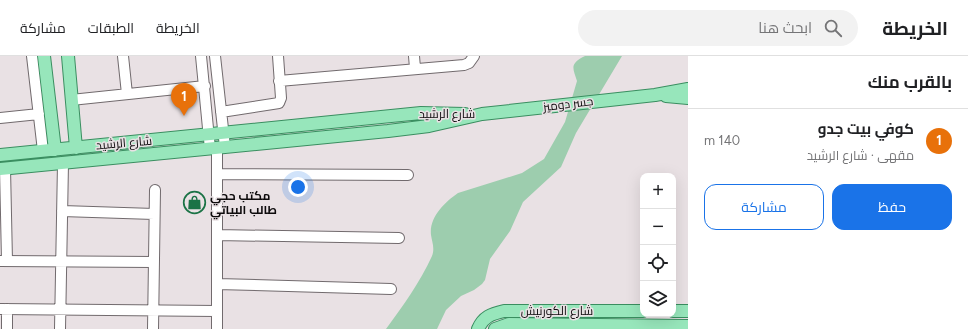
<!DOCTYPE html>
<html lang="ar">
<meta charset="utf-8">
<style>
:root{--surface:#fff;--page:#f2f2f2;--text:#202124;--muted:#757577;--line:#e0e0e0;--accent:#1a73e8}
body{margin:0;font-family:Figtree,Cairo,sans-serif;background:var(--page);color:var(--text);direction:rtl}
.controls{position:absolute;right:12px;bottom:12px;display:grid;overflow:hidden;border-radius:8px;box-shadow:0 4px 16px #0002}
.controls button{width:36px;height:36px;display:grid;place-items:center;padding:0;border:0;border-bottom:1px solid var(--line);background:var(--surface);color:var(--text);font:20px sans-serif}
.you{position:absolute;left:298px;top:131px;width:14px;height:14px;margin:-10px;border:3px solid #fff;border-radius:50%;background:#1a73e8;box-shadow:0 0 0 6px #1a73e833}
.badge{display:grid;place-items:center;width:26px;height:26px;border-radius:50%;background:var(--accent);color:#fff;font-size:13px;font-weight:700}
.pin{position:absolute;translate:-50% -33px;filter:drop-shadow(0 1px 2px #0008)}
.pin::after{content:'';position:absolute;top:21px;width:14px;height:12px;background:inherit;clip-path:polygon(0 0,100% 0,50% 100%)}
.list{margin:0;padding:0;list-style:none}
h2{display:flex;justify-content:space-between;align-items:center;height:52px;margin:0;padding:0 16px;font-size:17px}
h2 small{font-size:13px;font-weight:400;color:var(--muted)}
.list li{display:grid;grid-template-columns:26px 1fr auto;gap:12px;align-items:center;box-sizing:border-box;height:64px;padding:0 16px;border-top:1px solid var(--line)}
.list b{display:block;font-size:15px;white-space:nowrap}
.list p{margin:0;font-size:13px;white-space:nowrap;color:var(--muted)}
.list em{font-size:13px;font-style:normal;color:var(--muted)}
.actions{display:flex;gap:8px;padding:12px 16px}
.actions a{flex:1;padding:9px 0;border:1px solid var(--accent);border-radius:12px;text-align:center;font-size:14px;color:var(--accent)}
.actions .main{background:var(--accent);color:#fff}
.icon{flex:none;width:22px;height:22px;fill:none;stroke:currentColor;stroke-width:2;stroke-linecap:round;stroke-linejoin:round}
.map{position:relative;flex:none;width:688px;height:273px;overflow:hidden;direction:ltr}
header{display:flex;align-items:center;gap:24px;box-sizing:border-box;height:56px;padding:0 20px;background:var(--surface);border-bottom:1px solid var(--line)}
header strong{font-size:19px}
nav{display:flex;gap:22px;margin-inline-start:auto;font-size:14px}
.search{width:280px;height:36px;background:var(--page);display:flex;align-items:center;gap:10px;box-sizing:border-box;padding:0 14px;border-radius:22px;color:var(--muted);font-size:15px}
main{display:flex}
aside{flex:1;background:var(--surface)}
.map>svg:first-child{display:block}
.water{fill:#9dcdae}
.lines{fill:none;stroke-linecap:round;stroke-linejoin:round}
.minor-casing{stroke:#716a6d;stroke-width:12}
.major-casing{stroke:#3a8e60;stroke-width:14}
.minor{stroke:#fff;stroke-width:10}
.major{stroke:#97e6bb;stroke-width:12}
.labels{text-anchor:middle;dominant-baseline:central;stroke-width:3;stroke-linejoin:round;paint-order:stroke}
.street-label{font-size:12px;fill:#0d0b0c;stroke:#e9e1e4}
.poi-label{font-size:12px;font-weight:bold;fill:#0d0b0c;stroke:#e9e1e4;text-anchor:start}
</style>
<header>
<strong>الخريطة</strong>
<div class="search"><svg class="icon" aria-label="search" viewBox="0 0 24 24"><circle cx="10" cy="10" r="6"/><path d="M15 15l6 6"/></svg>ابحث هنا</div>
<nav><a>الخريطة</a><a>الطبقات</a><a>مشاركة</a></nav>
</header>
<main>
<aside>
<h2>بالقرب منك<small></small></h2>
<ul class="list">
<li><span class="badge" style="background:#e8710a">1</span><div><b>كوفي بيت جدو</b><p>مقهى · شارع الرشيد</p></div><em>140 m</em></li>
</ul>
<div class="actions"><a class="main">حفظ</a><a>مشاركة</a></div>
</aside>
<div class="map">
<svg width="688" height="273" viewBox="0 0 688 273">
<rect width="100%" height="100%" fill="#e9e1e4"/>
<path class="water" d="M 585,0 L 622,0 L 576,77 L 561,111 L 523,146 L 510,175 L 490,203 L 485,224 L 482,228 L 474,234 L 461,240 L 446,254 L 437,273 L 386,273 C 403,250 420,226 432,200 C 435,192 432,186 431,179 C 429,161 445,146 458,137 L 522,117 L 544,103 L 565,66 L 577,25 C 573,12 569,8 585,0 Z"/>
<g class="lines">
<defs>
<path id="minor" d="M 32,0 L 43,95
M 123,0 L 127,38
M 201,0 L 210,93
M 215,0 L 225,91
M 414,0 L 415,12
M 279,25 L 464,9 L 469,7 L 474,0
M 71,44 L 205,30
M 221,56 L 279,47 L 281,42 L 278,0
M 0,62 L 39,58
M 5,112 L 7,205
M 217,118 L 408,119
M 62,155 L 154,158
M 217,179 L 399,182
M 0,205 L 154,206
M 217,228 L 391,233
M 0,253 L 217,255
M 7,273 L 7,253
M 60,273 L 63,107
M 153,273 L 155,134
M 217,273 L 217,92"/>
<path id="major" d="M 44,0 L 55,94
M 68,0 L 76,92
M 666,40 L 688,42
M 0,99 L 421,57 L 465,58
M 0,113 L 388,75 L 429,70 L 482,58 L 655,39 L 688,33
M 673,255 L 688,255
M 478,273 C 483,261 491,258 504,255 L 643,255
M 495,273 L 509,268 L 688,270"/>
</defs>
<use href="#minor" class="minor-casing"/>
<use href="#major" class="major-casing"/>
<use href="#minor" class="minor"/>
<use href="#major" class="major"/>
</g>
<defs>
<symbol id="shop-ring" viewBox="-11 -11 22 22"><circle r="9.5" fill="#e9e1e4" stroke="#1b7346" stroke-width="1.5"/><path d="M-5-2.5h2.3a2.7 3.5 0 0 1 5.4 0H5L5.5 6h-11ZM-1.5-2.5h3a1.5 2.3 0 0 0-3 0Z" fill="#1b7346"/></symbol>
</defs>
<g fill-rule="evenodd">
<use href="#shop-ring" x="182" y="134" width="25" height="25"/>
</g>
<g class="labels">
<g class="street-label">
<text transform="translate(568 48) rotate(-7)">جسر دوميز</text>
<text x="447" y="58">شارع الرشيد</text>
<text transform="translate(124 87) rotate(-5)">شارع الرشيد</text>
<text x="557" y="255">شارع الكورنيش</text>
</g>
<g class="poi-label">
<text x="210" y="140">مكتب حجي<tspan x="210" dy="14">طالب البياتي</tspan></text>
</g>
</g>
</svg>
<div class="controls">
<button>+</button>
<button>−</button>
<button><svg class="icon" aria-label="locate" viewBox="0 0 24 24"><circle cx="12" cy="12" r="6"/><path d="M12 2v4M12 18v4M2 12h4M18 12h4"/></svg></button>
<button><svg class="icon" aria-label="layers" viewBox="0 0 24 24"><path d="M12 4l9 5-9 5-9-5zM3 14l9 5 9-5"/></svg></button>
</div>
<div class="you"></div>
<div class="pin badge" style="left:184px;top:60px;background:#e8710a">1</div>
</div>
</main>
